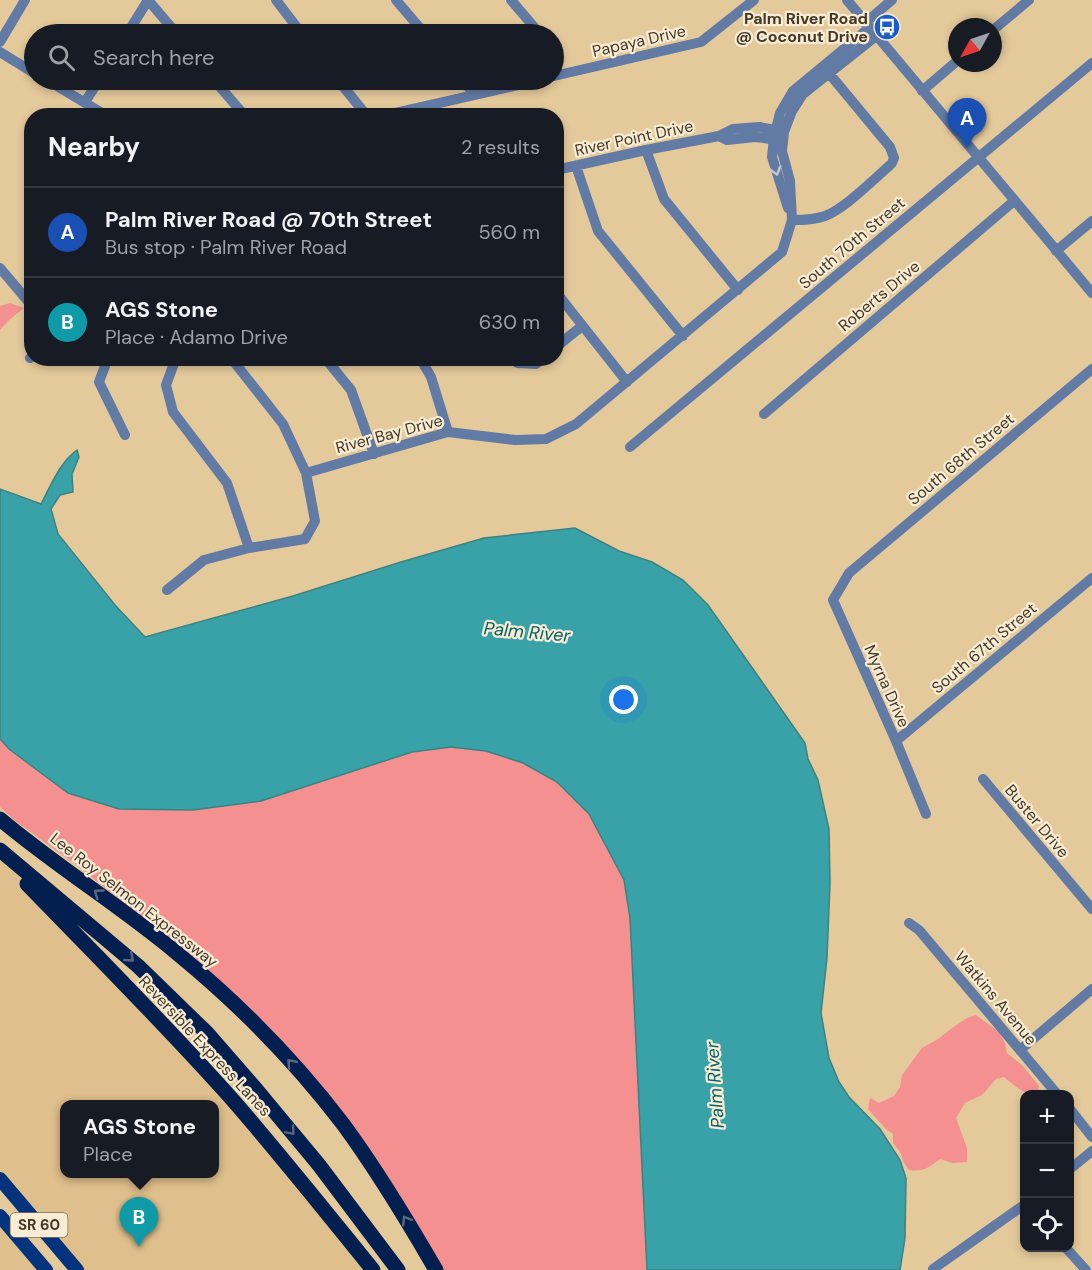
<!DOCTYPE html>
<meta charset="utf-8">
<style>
:root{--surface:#171b24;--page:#242831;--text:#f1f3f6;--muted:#9ea1a6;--line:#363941;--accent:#d93025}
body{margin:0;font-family:"DM Sans",sans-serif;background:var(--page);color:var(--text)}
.controls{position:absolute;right:18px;bottom:18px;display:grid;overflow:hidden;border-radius:12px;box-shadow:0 3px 9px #0003}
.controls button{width:54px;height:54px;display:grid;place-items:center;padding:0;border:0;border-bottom:2px solid var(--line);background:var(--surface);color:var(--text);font:30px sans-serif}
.compass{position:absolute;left:948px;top:18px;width:54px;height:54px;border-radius:50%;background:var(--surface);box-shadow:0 3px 9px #0003;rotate:230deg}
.you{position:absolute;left:624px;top:700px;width:21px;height:21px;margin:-15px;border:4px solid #fff;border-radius:50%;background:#1a73e8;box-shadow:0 0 0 9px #1a73e833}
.badge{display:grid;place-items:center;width:39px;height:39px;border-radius:50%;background:var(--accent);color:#fff;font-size:20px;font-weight:700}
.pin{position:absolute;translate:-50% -50px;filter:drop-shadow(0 2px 3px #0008)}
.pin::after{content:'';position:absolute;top:32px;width:21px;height:18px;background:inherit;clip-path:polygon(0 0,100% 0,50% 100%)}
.popup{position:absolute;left:60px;top:1100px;width:159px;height:78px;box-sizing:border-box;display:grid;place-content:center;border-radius:12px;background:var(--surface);filter:drop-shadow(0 2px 4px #0005);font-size:20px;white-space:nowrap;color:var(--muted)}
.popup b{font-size:22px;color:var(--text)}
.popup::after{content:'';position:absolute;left:50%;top:100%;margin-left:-12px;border:12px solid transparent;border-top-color:var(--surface)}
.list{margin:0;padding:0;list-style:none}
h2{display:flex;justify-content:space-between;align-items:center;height:78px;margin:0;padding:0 24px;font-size:26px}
h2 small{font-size:20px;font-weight:400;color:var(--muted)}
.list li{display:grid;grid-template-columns:39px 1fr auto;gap:18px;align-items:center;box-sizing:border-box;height:90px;padding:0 24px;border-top:2px solid var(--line)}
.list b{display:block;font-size:22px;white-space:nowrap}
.list p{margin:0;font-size:20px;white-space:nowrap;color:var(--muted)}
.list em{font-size:20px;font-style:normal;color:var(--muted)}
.icon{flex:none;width:33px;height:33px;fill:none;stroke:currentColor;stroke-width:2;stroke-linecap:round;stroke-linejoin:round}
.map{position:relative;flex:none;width:1092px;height:1270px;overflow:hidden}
.search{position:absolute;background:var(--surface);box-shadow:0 3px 9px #0003;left:24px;top:24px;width:540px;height:66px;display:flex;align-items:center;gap:15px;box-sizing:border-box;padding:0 21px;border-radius:33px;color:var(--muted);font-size:22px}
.panel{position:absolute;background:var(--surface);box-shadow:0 3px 9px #0003;left:24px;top:108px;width:540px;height:258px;border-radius:24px}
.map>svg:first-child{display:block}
.built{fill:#dfbf8b;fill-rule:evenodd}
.green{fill:#f49090}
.water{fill:#38a2a8;stroke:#3c8281;stroke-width:1.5}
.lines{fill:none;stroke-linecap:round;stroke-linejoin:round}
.minor{stroke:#627ba5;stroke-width:10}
.major{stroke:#04337d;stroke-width:14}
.highway{stroke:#031f4f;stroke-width:15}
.oneway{stroke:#cccac7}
.oneway2{stroke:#59677e}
.labels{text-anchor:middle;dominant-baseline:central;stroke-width:4.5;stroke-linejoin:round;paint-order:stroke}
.shield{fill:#f9ecd5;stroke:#7a6f5b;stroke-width:1.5}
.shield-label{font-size:15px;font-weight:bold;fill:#443927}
.poi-label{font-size:16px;font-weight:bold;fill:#443927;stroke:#f9ecd5;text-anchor:end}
.street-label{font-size:16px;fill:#443927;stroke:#f9ecd5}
.water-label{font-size:18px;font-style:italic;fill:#026165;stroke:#f9ecd5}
</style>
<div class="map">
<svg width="1092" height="1270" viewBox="0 0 1092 1270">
<rect width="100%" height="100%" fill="#e4c99b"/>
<path class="built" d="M 0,852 L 25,873 L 373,1270 L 75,1270 L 0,1181 ZM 64,1104 L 214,1104 L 214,1174 L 64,1174 Z
M 0,1223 L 40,1270 L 0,1270 Z"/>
<path class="green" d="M 10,303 L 24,308 L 9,320 L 0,330 L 0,306 Z
M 0,739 L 9,749 L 68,793 L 451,747 L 486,751 L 523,763 L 557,782 L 589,814 L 624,880 L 630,918 L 647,1270 L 441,1270 L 360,1155 L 293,1072 L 146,921 L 79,867 L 14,820 L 0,807 Z
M 976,1015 L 999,1032 L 1005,1043 L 1007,1053 L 1023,1066 L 1039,1086 L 1037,1094 C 1022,1094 1014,1085 1004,1077 L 996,1079 L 982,1095 L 965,1103 L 956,1118 L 967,1148 L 967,1162 L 952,1163 L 940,1159 C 928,1168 924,1172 909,1170 L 904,1163 L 900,1152 L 893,1143 L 893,1134 L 886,1129 L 868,1109 L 870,1098 L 879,1103 L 894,1096 L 900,1087 L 902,1075 L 922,1048 L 938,1039 L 955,1026 L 967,1018 Z"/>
<path class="water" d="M 77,450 L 79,457 L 72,474 L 73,492 L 60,495 L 51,509 L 58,534 L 115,605 L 145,637 L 293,596 L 401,562 L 484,538 L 575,528 L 619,551 L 652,562 L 683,580 L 708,605 L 805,743 L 808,759 L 818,780 L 829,829 L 830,883 L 827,958 L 821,1013 L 829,1058 L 839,1082 L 849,1097 L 880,1129 L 900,1160 L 906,1178 L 905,1238 L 900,1270 L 647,1270 L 630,918 L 624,880 L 589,814 L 557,782 L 523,763 L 486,751 L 451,747 L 412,752 L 261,801 L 193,810 L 119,809 L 68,793 L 9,749 L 0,739 L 0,489 L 41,504 C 51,485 60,462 77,450 Z"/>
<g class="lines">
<path class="minor" d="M 148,0 L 177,34
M 276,0 L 302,34
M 396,0 L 425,34
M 511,0 L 540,34
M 847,0 L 1092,293
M 865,23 L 892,0
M 993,30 L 1029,0
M 127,34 L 148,0
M 0,42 L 25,0
M 0,52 L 34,73
M 554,76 L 701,42 L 754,0
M 47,80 L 107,116
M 214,80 L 245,116
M 338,80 L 367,116
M 462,80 L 475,95
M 922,91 L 957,61
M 85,102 L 99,80
M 382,116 L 540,80
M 719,136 L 727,140 L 755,137 L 780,140
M 646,150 L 664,199 L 738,290
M 576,166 L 598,231 L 683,336
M 556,170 L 646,150 L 719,136 L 733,129 L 759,127 L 781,131
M 788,208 L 772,157 L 774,137 L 780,113 L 793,91 L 869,28
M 792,220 C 803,220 814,220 825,216 C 844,209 872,181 888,167 L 892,163 L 894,158 L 890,147 L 823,66
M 1056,251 L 1092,221
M 0,268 L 32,306
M 556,292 L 627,382
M 556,347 L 582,326
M 30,358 L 32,357
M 108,358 L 99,382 L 125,435
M 176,358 L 166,385 L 173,412 L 227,483 L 249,548
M 325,358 L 351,390 L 374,454
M 420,358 L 431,377 L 448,432
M 513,358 L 517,363 L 536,364 L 543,358
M 764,414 L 1014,201
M 630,447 L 1092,63
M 306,473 L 448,432 L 515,440 L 546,439 L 576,424 L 782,252 L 792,220 L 790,181 L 782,151 L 784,132 L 792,111 L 803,94 L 876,36
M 167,590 L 204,560 L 249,548 L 305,539 L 315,521 L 306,473 L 283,424 L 231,358
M 896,741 L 1092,578
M 983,779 L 1092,909
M 926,814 L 896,741 L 833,600 L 849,573 L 1092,369
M 909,923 L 919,930 L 1057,1094
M 1020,1050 L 1092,989
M 1070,1109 L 1092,1137
M 1070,1169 L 1092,1151
M 1066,1248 L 1086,1270
M 933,1269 L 1024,1205"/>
<path class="major" d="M 0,1179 L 77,1270
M 0,1216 L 46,1270"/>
<path class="highway" d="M 0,819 C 57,867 121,906 178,954 C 239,1004 295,1061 343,1124 C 377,1170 407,1220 436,1270
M 0,850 L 138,966 L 207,1033 L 255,1088 L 319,1165 L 398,1270
M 27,884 C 95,954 165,1024 231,1098 C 280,1154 326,1212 373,1270"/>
</g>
<defs><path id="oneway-chevron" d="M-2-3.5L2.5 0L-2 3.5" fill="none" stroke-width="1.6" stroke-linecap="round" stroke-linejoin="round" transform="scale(1.5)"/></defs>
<use class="oneway" href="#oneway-chevron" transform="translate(776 171) rotate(74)"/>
<g class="oneway2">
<use href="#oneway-chevron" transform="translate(98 893) rotate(-144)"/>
<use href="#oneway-chevron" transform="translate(130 958) rotate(41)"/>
<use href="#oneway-chevron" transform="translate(291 1063) rotate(-132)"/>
<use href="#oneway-chevron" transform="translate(291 1131) rotate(50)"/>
<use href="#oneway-chevron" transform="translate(406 1220) rotate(-122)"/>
</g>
<defs>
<symbol id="bus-disc" viewBox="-11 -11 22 22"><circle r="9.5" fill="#1a5cc7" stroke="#f9ecd5"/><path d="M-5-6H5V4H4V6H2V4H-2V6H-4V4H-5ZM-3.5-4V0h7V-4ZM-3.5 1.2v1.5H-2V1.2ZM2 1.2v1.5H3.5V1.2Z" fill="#fff"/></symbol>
</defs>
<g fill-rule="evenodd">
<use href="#bus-disc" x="872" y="12" width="30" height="30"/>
</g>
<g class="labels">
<rect class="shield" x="10.5" y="1213" width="57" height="24" rx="4.5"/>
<g class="shield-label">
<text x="39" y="1225">SR 60</text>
</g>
<g class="poi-label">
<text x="868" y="18">Palm River Road<tspan x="868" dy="18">@ Coconut Drive</tspan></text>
</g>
<g class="street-label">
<text transform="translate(639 41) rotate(-13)">Papaya Drive</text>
<text transform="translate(634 138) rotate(-12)">River Point Drive</text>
<text transform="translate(852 243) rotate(-40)">South 70th Street</text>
<text transform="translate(879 296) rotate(-40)">Roberts Drive</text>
<text transform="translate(389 434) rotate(-15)">River Bay Drive</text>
<text transform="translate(961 459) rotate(-40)">South 68th Street</text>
<text transform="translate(984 648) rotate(-40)">South 67th Street</text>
<text transform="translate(887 686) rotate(66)">Myrna Drive</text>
<text transform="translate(1037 821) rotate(50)">Buster Drive</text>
<text transform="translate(134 900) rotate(38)">Lee Roy Selmon Expressway</text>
<text transform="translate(996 998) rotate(50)">Watkins Avenue</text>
<text transform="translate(205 1046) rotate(47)">Reversible Express Lanes</text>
</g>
<g class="water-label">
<text transform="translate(527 632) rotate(5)">Palm River</text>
<text transform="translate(715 1085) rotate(-94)">Palm River</text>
</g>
</g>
</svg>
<div class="controls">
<button>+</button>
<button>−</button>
<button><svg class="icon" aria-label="locate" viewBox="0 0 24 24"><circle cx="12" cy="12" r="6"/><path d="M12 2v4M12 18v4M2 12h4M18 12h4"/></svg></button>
</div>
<svg class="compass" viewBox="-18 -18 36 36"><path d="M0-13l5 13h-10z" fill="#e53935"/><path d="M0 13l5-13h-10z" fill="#9ea1a6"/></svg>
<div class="you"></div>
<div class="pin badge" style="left:967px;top:148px;background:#1a4fb4">A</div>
<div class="pin badge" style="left:139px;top:1247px;background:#0f9aa8">B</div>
<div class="popup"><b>AGS Stone</b>Place</div>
<div class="search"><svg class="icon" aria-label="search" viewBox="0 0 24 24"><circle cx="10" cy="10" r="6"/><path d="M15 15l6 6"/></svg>Search here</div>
<section class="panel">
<h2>Nearby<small>2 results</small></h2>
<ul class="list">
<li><span class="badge" style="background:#1a4fb4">A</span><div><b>Palm River Road @ 70th Street</b><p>Bus stop · Palm River Road</p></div><em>560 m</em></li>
<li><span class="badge" style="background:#0f9aa8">B</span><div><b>AGS Stone</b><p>Place · Adamo Drive</p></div><em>630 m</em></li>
</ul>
</section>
</div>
